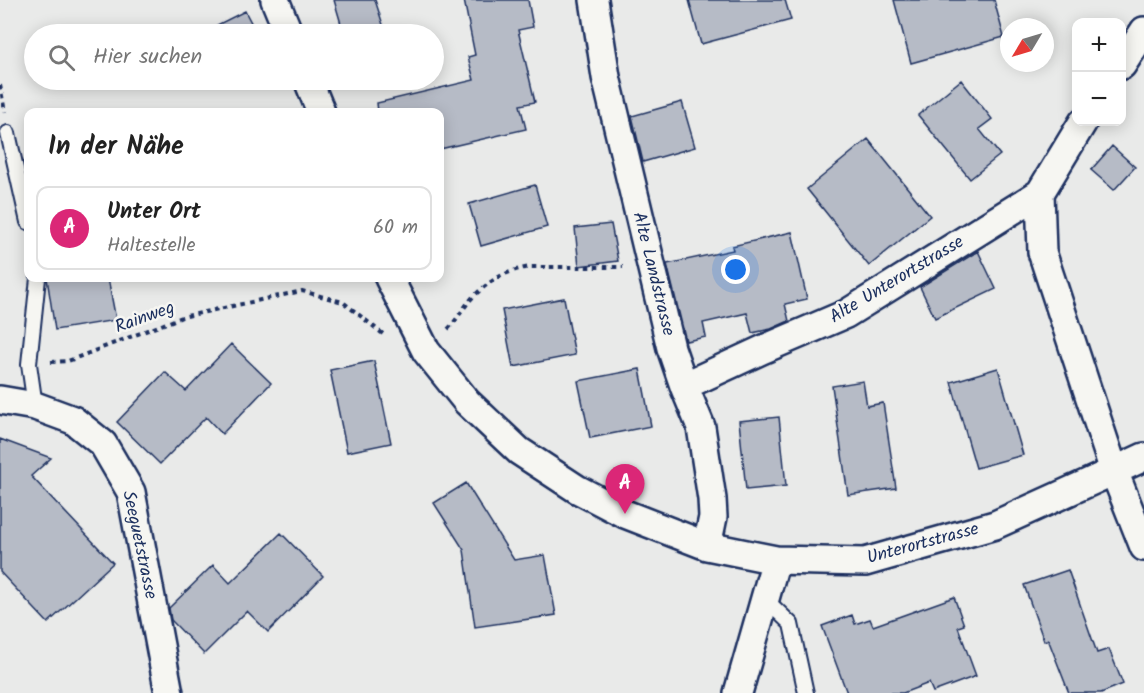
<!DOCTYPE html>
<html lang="de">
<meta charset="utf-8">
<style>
:root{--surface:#fff;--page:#f2f2f2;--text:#222;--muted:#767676;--line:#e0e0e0;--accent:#db2777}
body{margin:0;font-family:Kalam,sans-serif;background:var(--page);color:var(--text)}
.controls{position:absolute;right:18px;top:18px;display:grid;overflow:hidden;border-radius:12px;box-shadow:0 3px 15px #0003}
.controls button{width:54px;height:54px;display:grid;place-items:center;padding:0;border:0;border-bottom:2px solid var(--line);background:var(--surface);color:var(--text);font:30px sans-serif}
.compass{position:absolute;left:1000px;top:18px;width:54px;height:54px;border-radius:50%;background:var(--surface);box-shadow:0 3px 15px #0003;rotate:232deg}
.you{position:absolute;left:736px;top:270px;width:21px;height:21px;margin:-15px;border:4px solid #fff;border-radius:50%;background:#1a73e8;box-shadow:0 0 0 9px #1a73e833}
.badge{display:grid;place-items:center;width:39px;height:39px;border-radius:50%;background:var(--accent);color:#fff;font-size:20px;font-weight:700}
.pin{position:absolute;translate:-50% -50px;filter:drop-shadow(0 2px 3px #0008)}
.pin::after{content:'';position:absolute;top:32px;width:21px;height:18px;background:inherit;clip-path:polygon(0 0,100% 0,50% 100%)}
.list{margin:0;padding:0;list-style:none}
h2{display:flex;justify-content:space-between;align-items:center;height:78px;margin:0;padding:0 24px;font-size:26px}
h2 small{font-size:20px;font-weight:400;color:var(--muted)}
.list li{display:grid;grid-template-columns:39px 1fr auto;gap:18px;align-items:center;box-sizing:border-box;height:84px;margin:0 12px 12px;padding:0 12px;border:2px solid var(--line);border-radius:12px}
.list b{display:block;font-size:22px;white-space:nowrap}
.list p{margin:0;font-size:20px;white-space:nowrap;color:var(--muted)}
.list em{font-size:20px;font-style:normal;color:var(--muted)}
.icon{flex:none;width:33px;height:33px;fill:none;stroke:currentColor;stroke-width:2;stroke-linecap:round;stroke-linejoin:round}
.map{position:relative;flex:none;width:1144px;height:693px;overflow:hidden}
.search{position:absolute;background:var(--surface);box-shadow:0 3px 15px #0003;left:24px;top:24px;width:420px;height:66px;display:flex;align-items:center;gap:15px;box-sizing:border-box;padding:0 21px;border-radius:33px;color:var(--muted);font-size:22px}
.panel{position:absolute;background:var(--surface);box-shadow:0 3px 15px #0003;left:24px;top:108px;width:420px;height:174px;border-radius:12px}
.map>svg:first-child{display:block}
.building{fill:#b6bbc6;stroke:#1b2f5e;stroke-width:1.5}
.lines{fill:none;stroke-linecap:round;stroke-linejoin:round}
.lane-casing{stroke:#1b2f5e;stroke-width:18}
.street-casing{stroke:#1b2f5e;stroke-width:32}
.path{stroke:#1b2f5e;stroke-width:4;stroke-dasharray:4.5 4.5;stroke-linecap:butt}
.lane{stroke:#f6f6f2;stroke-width:14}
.street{stroke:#f6f6f2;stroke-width:27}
.labels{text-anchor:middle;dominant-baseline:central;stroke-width:5;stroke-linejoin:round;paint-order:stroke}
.street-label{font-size:18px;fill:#1b2f5e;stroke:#f6f6f2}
</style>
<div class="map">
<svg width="1144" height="693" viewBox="0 0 1144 693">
<rect width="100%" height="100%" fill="#e9eae9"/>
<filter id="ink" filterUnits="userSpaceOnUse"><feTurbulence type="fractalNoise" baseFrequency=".0167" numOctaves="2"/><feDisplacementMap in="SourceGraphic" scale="12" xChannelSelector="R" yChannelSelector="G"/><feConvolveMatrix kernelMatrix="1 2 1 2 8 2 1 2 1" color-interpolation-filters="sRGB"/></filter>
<g filter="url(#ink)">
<path class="building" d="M 334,0 L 375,0 L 386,34 L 344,34 Z
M 464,0 L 528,0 L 533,27 L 518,30 L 535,102 L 520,105 L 526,129 L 440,149 L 440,112 L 378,112 L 377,103 L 474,80 L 468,57 L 475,55 Z
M 689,0 L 785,0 L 791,20 L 701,44 Z
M 894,0 L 994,0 L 1004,37 L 911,63 Z
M 245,11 L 257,34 L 221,34 L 217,25 Z
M 961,80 L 992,119 L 979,129 L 1000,155 L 970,179 L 918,115 Z
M 682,102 L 695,147 L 643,162 L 632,116 Z
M 868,139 L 930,216 L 869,266 L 807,189 Z
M 1112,146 L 1135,167 L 1114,190 L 1091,170 Z
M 535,185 L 547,227 L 481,246 L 469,204 Z
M 611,224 L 618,261 L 579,266 L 575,228 Z
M 792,232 L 807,299 L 785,304 L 789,321 L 771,329 L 752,333 L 747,313 L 703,323 L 706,337 L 686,341 L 667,264 L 733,250 L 732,246 Z
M 978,251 L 996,289 L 935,318 L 920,287 Z
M 47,278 L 108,278 L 116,320 L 55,330 Z
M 564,298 L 575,355 L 513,367 L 502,310 Z
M 231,344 L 271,383 L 222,434 L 206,417 L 160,464 L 117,422 L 165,372 L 186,391 Z
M 374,361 L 391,443 L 347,452 L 330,370 Z
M 998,368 L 1023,455 L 976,468 L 951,382 Z
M 640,369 L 651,426 L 590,438 L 578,381 Z
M 863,381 L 867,406 L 883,403 L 896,488 L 848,495 L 832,386 Z
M 779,417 L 786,486 L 746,490 L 739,421 Z
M 0,439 L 51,458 L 31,476 L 113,563 L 48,623 L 0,572 Z
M 466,483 L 514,560 L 545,555 L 556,615 L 475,627 L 464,550 L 434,503 Z
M 281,533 L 323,576 L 268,632 L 247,611 L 204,654 L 171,620 L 169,608 L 213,565 L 230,583 Z
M 1068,570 L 1097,653 L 1109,649 L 1123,684 L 1101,693 L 1069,693 L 1048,639 L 1044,641 L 1024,585 Z
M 954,597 L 964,625 L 958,627 L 976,676 L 933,692 L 929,683 L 903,693 L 847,693 L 822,626 L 852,615 L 855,624 L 870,619 L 873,626 Z"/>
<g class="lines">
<defs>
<path id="lane" d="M 8,133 L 28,222
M 35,406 L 29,364 L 38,278
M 765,599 L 791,624 L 806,693"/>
<path id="street" d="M 275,0 L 289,34
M 594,0 L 606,77 L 671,348 L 684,386 L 701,427 L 712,499 L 713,517 L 707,546
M 1122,65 L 1144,31
M 308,80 L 321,112
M 389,278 L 426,351 L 467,402 L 519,451 L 577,489 L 625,514 L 707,546 L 776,560 L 865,562 L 995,525 L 1114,471 L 1042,252 L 1040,193 L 1083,122
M 684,386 L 764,349 L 846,314 L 1040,193
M 0,400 L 35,406 L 73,420 L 103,444 L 131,492 L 169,693
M 1144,457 L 1114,471 L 1144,547
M 738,693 L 776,560"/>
</defs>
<use href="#lane" class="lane-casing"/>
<use href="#street" class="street-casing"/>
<path class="path" d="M 0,85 L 5,112
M 448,329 C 457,320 463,308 472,298 C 489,281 506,270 531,267 L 623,267
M 51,362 L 68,361 L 182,317 L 302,291 L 343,302 L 383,334"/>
<use href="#lane" class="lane"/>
<use href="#street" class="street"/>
</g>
</g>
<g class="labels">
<g class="street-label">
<text transform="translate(653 274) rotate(76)">Alte Landstrasse</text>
<text transform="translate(897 280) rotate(-31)">Alte Unterortstrasse</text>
<text transform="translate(145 318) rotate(-20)">Rainweg</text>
<text transform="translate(923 544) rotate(-15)">Unterortstrasse</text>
<text transform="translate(139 545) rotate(78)">Seeguetstrasse</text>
</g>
</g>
</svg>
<div class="controls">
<button>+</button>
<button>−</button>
</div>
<svg class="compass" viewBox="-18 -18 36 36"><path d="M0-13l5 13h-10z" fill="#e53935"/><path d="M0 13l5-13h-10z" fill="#767676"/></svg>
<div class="you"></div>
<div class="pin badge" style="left:625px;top:514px">A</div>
<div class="search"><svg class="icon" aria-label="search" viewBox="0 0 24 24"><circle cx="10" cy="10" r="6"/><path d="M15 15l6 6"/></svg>Hier suchen</div>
<section class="panel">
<h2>In der Nähe<small></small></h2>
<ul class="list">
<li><span class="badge">A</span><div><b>Unter Ort</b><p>Haltestelle</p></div><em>60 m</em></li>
</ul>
</section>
</div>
